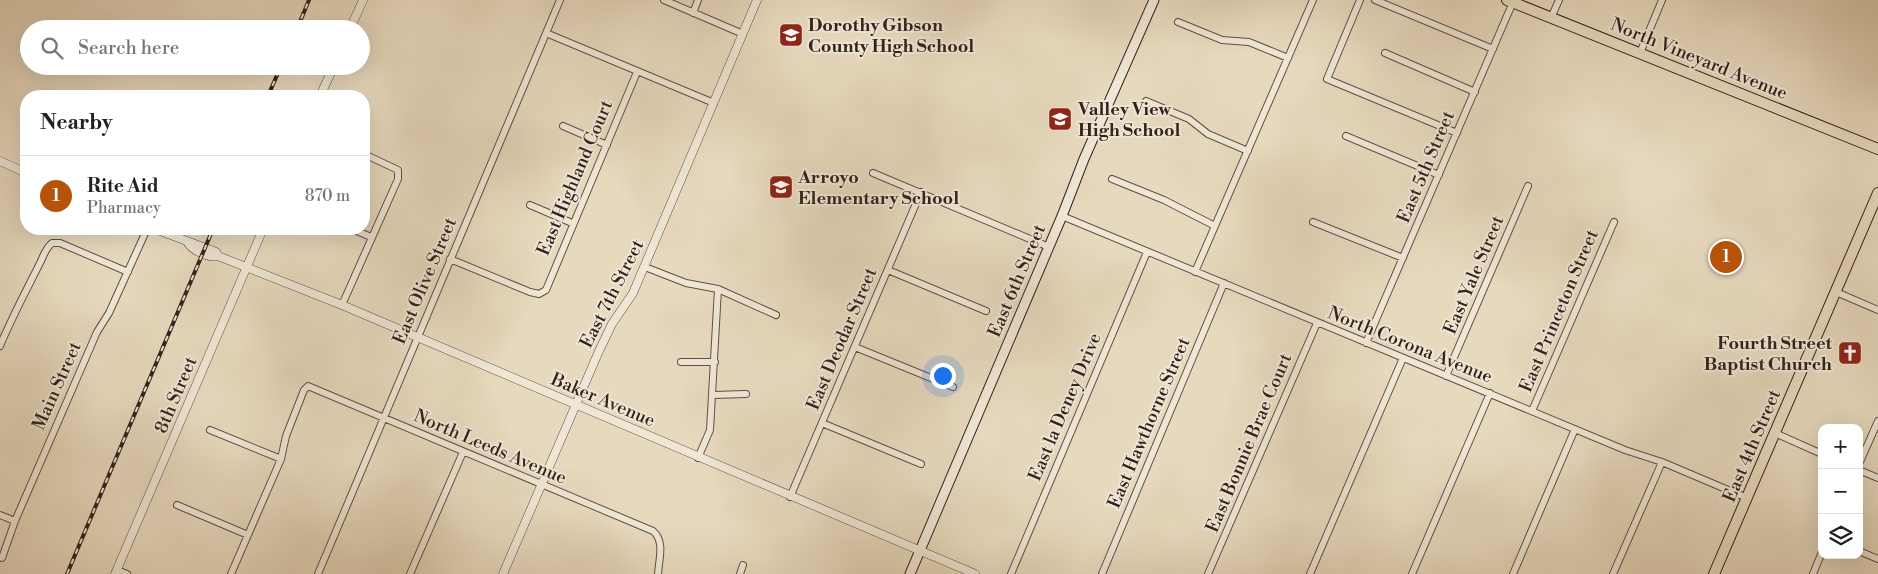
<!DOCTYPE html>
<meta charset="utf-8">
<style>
:root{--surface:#fff;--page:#f2f2f2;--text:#202124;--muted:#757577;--line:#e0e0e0;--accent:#b45309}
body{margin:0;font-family:"Libre Bodoni",serif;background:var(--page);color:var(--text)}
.controls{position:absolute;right:15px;bottom:15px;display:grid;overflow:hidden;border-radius:10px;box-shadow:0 5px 20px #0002}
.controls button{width:45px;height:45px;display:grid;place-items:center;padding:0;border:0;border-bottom:1px solid var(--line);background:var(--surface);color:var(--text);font:25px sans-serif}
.you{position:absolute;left:942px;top:375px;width:18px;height:18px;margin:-12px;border:4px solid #fff;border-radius:50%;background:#1a73e8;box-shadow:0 0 0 8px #1a73e833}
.badge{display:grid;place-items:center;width:32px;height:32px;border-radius:50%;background:var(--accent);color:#fff;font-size:16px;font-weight:700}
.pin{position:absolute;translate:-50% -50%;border:2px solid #fff;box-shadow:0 1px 5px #0006}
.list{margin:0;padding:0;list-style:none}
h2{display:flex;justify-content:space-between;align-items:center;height:65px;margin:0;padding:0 20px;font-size:21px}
h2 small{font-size:16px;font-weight:400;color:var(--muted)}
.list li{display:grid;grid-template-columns:32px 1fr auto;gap:15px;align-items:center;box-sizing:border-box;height:80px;padding:0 20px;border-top:1px solid var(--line)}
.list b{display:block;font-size:19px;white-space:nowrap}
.list p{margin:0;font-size:16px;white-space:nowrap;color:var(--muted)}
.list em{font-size:16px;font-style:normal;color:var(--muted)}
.icon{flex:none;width:28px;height:28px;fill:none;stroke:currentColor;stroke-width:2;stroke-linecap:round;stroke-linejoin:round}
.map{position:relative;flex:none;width:1878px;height:574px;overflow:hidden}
.search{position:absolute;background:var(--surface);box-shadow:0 5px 20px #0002;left:20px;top:20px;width:350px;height:55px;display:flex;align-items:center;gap:12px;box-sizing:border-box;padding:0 18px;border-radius:28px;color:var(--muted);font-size:19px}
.panel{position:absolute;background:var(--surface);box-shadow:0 5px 20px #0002;left:20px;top:90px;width:350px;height:145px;border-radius:20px}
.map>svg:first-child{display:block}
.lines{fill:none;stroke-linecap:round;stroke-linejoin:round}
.minor-casing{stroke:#5e5044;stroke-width:8}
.tertiary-casing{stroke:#5e5044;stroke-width:9}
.secondary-casing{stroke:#31221c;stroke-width:11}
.primary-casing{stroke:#31221c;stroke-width:12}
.minor{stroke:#efe6d5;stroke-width:6}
.tertiary{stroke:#efe6d5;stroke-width:8}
.secondary{stroke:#efe6d5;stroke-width:9}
.primary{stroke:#e7d9be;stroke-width:10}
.rail-casing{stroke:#31221c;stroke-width:4}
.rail{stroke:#efe6d5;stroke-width:2;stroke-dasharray:5.5;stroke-linecap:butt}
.labels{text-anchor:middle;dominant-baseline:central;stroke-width:4;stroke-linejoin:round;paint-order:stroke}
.poi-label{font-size:18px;font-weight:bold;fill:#31221c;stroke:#efe6d5;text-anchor:start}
.street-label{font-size:18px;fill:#31221c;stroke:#efe6d5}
</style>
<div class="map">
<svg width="1878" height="574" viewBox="0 0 1878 574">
<rect width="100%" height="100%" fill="#e7d9be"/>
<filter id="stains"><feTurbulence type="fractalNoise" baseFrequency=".004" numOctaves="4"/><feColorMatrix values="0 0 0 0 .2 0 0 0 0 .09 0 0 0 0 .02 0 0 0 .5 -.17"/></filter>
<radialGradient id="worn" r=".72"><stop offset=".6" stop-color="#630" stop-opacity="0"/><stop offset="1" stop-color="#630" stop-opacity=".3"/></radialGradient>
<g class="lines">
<defs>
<path id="minor" d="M 664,0 L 743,34
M 1360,0 L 1327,79 L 1457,133
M 1375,0 L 1493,49
M 693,13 L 698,0
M 1551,18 L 1559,0
M 1178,22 L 1222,40 L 1249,42 L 1288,58
M 546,33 L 714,103
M 1385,53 L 1475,92
M 1640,53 L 1662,0
M 1146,101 L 1189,119 L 1208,134 L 1248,151
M 563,126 L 607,145
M 1346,136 L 1439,175
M 873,173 L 1049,247
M 1112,179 L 1164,200 L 1215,226
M 530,205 L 572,223
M 1062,216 L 1625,450 L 1662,462 L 1747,498
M 1313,222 L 1403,258
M 352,229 L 371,237
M 450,259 L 530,292 L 539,294 L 546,290 L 637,72
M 645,267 L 686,283 L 718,289 L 776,315
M 888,270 L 986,311
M 1195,272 L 1313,0
M 1836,292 L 1878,310
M 342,305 L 398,179 L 398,170 L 364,154
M 1366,343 L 1513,2
M 0,346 C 12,317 26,291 40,263 C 44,255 45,249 52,243 L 60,243 L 128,272
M 855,347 L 953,387
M 681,362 L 715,362
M 1446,376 L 1528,186
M 713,395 L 746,394
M 1532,411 L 1614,222
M 822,423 L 921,464
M 210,430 L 281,459
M 1775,433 L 1822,454
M 698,458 L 710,430 L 718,289
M 1859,464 L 1878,421
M 1859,470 L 1878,478
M 790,497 L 921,192
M 177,505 L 248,535
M 0,515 L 15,521
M 1859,551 L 1878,559
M 2,558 L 15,521 L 97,332 L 109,313 L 147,229
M 117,570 L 127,574
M 231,574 L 281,459 L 286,436 L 304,390 L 308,386 L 653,531 C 665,541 659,559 658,574
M 318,574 L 560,0
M 410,574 L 463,452
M 740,574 L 743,565
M 1011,574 L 1147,252
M 1102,574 L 1224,283
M 1208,574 L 1317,323
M 1310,574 L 1403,358
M 1412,574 L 1490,393
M 1513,574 L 1575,429
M 1613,574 L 1662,462
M 1813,574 L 1822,552"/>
<path id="tertiary" d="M 350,29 L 363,0
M 320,96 L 334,66
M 0,161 L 26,173
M 155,229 L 216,252 L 218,256
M 188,243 C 193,251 209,258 218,256 L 342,305 L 975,574
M 115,574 L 263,229
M 503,574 L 599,351 L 612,324 L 633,293 L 757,0"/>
<path id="secondary" d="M 910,574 L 1062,216 L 1084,159 L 1154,0"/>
<path id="primary" d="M 1507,0 L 1878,149
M 1714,574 L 1878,193"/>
</defs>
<use href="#minor" class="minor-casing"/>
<use href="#tertiary" class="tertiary-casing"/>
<use href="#secondary" class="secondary-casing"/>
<use href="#primary" class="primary-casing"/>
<use href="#minor" class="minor"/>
<use href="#tertiary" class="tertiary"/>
<use href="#secondary" class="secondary"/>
<use href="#primary" class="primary"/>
<defs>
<path id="rail" d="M 297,29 L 309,0
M 268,96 L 281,66
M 67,574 L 213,229"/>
</defs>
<use href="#rail" class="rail-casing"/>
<use href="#rail" class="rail"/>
</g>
<defs>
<symbol id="school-square" viewBox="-11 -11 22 22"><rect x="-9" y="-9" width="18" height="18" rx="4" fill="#8f2418" stroke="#efe6d5"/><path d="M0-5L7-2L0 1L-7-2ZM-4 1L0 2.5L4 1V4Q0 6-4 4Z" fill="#fff"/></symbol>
<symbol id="church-square" viewBox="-11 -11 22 22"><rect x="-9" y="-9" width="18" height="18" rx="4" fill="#8f2418" stroke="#efe6d5"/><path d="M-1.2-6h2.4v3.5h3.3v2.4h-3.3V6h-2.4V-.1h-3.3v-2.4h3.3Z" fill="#fff"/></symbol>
</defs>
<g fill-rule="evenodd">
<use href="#school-square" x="777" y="21" width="28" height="28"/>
<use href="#school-square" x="1046" y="105" width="28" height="28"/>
<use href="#school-square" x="767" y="173" width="28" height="28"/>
<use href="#church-square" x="1836" y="339" width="28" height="28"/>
</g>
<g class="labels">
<g class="poi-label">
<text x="808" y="25">Dorothy Gibson<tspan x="808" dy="21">County High School</tspan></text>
<text x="1078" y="109">Valley View<tspan x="1078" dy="21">High School</tspan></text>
<text x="798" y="177">Arroyo<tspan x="798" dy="21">Elementary School</tspan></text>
<text x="1832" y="343" text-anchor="end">Fourth Street<tspan x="1832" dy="21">Baptist Church</tspan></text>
</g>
<g class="street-label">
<text transform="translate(1699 59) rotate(22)">North Vineyard Avenue</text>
<text transform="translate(1426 167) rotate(-67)">East 5th Street</text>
<text transform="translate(575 178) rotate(-67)">East Highland Court</text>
<text transform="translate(1474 275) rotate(-67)">East Yale Street</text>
<text transform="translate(425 281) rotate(-67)">East Olive Street</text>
<text transform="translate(1017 281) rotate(-67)">East 6th Street</text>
<text transform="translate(612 294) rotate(-63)">East 7th Street</text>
<text transform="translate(1559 311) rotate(-67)">East Princeton Street</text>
<text transform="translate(842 339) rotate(-67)">East Deodar Street</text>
<text transform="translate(1410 345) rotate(22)">North Corona Avenue</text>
<text transform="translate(57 386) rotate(-66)">Main Street</text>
<text transform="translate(176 395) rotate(-67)">8th Street</text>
<text transform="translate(603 400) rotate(23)">Baker Avenue</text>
<text transform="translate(1065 407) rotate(-67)">East la Deney Drive</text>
<text transform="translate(1149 423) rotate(-67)">East Hawthorne Street</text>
<text transform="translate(1249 443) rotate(-67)">East Bonnie Brae Court</text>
<text transform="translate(1752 446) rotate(-67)">East 4th Street</text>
<text transform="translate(490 447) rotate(23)">North Leeds Avenue</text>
</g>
</g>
<rect width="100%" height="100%" filter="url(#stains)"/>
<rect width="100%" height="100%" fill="url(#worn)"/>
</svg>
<div class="controls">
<button>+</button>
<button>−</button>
<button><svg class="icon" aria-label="layers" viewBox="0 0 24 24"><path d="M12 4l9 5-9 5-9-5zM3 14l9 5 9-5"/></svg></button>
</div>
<div class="you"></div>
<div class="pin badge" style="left:1726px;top:257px">1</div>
<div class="search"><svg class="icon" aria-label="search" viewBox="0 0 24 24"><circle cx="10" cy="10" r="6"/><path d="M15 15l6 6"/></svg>Search here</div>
<section class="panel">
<h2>Nearby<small></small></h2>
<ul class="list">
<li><span class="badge">1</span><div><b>Rite Aid</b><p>Pharmacy</p></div><em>870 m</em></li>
</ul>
</section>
</div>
